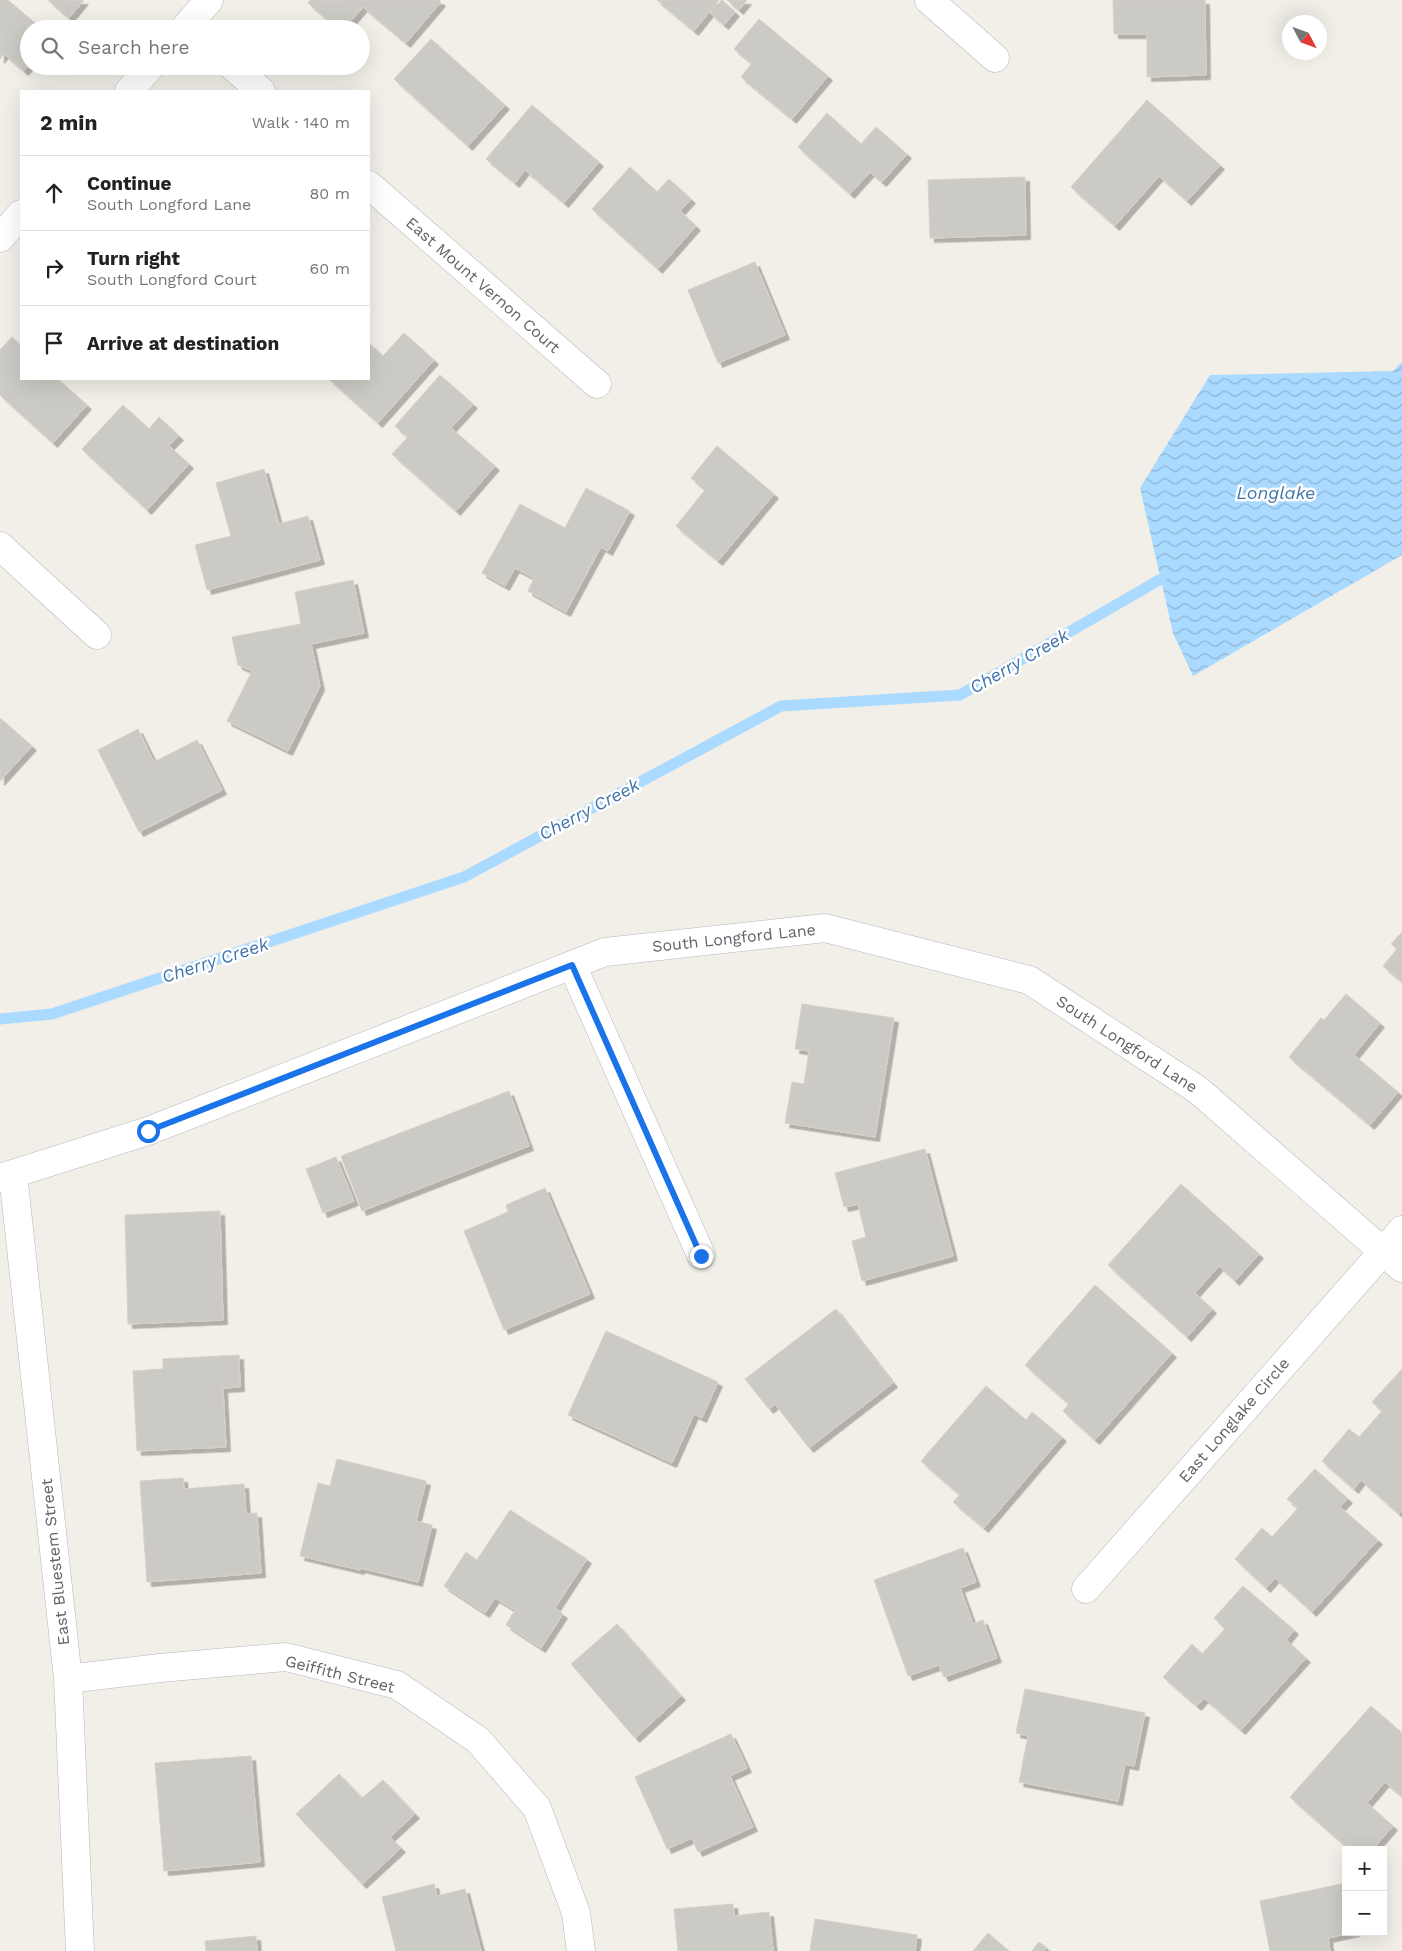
<!DOCTYPE html>
<meta charset="utf-8">
<style>
:root{--surface:#fff;--page:#f2f2f2;--text:#222;--muted:#767676;--line:#e0e0e0}
body{margin:0;font-family:"Work Sans",sans-serif;background:var(--page);color:var(--text)}
.controls{position:absolute;right:15px;bottom:15px;display:grid;overflow:hidden;border-radius:0px;box-shadow:0 5px 20px #0002}
.controls button{width:45px;height:45px;display:grid;place-items:center;padding:0;border:0;border-bottom:1px solid var(--line);background:var(--surface);color:var(--text);font:25px sans-serif}
.compass{position:absolute;left:1282px;top:15px;width:45px;height:45px;border-radius:50%;background:var(--surface);box-shadow:0 5px 20px #0002;rotate:131deg}
.stop{position:absolute;width:15px;height:15px;margin:-11px;border:4px solid #1a73e8;border-radius:50%;background:#fff}
.stop.end{background:#1a73e8;border-color:#fff;box-shadow:0 1px 5px #0008}
.list{margin:0;padding:0;list-style:none}
h2{display:flex;justify-content:space-between;align-items:center;height:65px;margin:0;padding:0 20px;font-size:21px}
h2 small{font-size:16px;font-weight:400;color:var(--muted)}
.list li{display:grid;grid-template-columns:32px 1fr auto;gap:15px;align-items:center;box-sizing:border-box;height:75px;padding:0 20px;border-top:1px solid var(--line)}
.list b{display:block;font-size:19px;white-space:nowrap}
.list p{margin:0;font-size:16px;white-space:nowrap;color:var(--muted)}
.list em{font-size:16px;font-style:normal;color:var(--muted)}
.icon{flex:none;width:28px;height:28px;fill:none;stroke:currentColor;stroke-width:2;stroke-linecap:round;stroke-linejoin:round}
.map{position:relative;flex:none;width:1402px;height:1951px;overflow:hidden}
.search{position:absolute;background:var(--surface);box-shadow:0 5px 20px #0002;left:20px;top:20px;width:350px;height:55px;display:flex;align-items:center;gap:12px;box-sizing:border-box;padding:0 18px;border-radius:28px;color:var(--muted);font-size:19px}
.panel{position:absolute;background:var(--surface);box-shadow:0 5px 20px #0002;left:20px;top:90px;width:350px;height:290px;border-radius:0px}
.map>svg:first-child{display:block}
.water{fill:url(#water-waves)}
.lines{fill:none;stroke-linecap:round;stroke-linejoin:round}
.stream{stroke:#aadaff;stroke-width:11}
.building{fill:#cccac5;stroke:#d6d1c6;filter:url(#shadow)}
.minor-casing{stroke:#b5b8bc;stroke-width:29}
.minor{stroke:#fff;stroke-width:28}
.route{stroke:#1a73e8;stroke-width:6}
.labels{text-anchor:middle;dominant-baseline:central;stroke-width:5;stroke-linejoin:round;paint-order:stroke}
.street-label{font-size:16px;fill:#5f6368;stroke:#fff}
.water-label{font-size:18px;font-style:italic;fill:#4174aa;stroke:#fff}
</style>
<div class="map">
<svg width="1402" height="1951" viewBox="0 0 1402 1951">
<defs>
<pattern id="water-waves" width="16" height="10" patternUnits="userSpaceOnUse" patternTransform="scale(1.25)"><rect width="16" height="10" fill="#aadaff"/><path d="M0 5q4-4 8 0t8 0" fill="none" stroke="#8eb4d2"/></pattern>
<filter id="shadow"><feDropShadow dx="4.5" dy="4.5" stdDeviation="0" flood-color="#0004"/></filter>
</defs>
<rect width="100%" height="100%" fill="#f1efe8"/>
<path class="water" d="M 1402,362 L 1402,555 L 1193,676 L 1173,633 L 1140,488 L 1210,375 L 1393,371 Z"/>
<g class="lines">
<path class="stream" d="M 0,1019 L 52,1014 L 464,877 L 781,706 L 960,695 L 1161,579"/>
</g>
<path class="building" d="M 0,0 L 8,0 L 42,29 L 29,29 L 29,65 L 24,71 L 4,54 L 0,59 Z
M 48,0 L 84,0 L 69,18 Z
M 310,0 L 439,0 L 441,2 L 406,43 L 363,7 L 344,29 L 338,29 L 308,3 Z
M 657,0 L 719,0 L 694,31 Z
M 722,0 L 735,12 L 724,25 L 710,13 Z
M 727,0 L 747,0 L 739,10 Z
M 1113,0 L 1205,0 L 1206,75 L 1147,77 L 1147,34 L 1114,34 Z
M 759,19 L 828,76 L 792,119 L 741,77 L 752,63 L 734,49 Z
M 431,39 L 505,105 L 468,146 L 394,79 Z
M 1147,100 L 1220,165 L 1187,201 L 1159,176 L 1115,226 L 1071,187 Z
M 532,105 L 599,162 L 564,203 L 525,170 L 515,183 L 486,159 Z
M 827,113 L 861,144 L 876,127 L 907,154 L 882,182 L 870,172 L 850,194 L 798,147 Z
M 630,167 L 657,192 L 669,179 L 691,199 L 680,211 L 696,226 L 658,269 L 592,209 Z
M 1025,177 L 1026,235 L 930,238 L 928,180 Z
M 755,262 L 785,335 L 718,363 L 688,290 Z
M 404,333 L 434,360 L 378,423 L 329,379 L 369,379 L 369,343 L 383,356 Z
M 12,337 L 21,345 L 21,379 L 58,379 L 87,405 L 53,443 L 0,395 L 0,350 Z
M 440,375 L 473,404 L 451,428 L 495,466 L 456,511 L 392,454 L 408,437 L 395,426 Z
M 123,405 L 149,429 L 159,417 L 179,436 L 169,446 L 189,464 L 147,510 L 82,449 Z
M 717,446 L 774,494 L 718,561 L 676,526 L 705,490 L 691,478 Z
M 264,469 L 279,524 L 308,516 L 320,560 L 207,590 L 195,545 L 231,536 L 216,483 Z
M 586,488 L 630,511 L 608,551 L 601,547 L 566,612 L 528,591 L 534,578 L 515,568 L 505,586 L 482,573 L 520,504 L 565,528 Z
M 353,580 L 364,633 L 311,644 L 320,686 L 288,751 L 227,721 L 252,671 L 238,665 L 232,637 L 301,624 L 295,592 Z
M 0,718 L 32,746 L 0,781 Z
M 138,729 L 154,762 L 197,740 L 222,790 L 139,832 L 98,750 Z
M 1402,932 L 1402,982 L 1383,966 L 1397,949 L 1391,944 Z
M 1346,994 L 1380,1023 L 1354,1055 L 1398,1092 L 1370,1125 L 1289,1057 L 1321,1018 L 1324,1020 Z
M 802,1004 L 894,1018 L 875,1137 L 785,1123 L 792,1082 L 804,1084 L 809,1051 L 795,1049 Z
M 509,1091 L 529,1146 L 362,1211 L 341,1156 Z
M 925,1149 L 953,1256 L 862,1281 L 852,1241 L 866,1237 L 858,1204 L 844,1207 L 835,1173 Z
M 336,1157 L 354,1201 L 323,1213 L 306,1169 Z
M 1181,1184 L 1259,1254 L 1235,1281 L 1219,1266 L 1195,1293 L 1212,1309 L 1187,1337 L 1108,1265 Z
M 545,1188 L 590,1294 L 504,1330 L 464,1231 L 508,1212 L 506,1205 Z
M 220,1211 L 223,1320 L 128,1324 L 125,1215 Z
M 1095,1285 L 1172,1353 L 1095,1440 L 1063,1411 L 1069,1404 L 1025,1365 Z
M 836,1309 L 893,1383 L 809,1448 L 775,1404 L 769,1409 L 745,1379 Z
M 606,1331 L 718,1382 L 702,1418 L 694,1414 L 672,1463 L 568,1415 Z
M 239,1355 L 240,1387 L 223,1388 L 226,1447 L 137,1451 L 133,1371 L 163,1369 L 163,1359 Z
M 1402,1369 L 1402,1511 L 1399,1514 L 1361,1480 L 1354,1489 L 1322,1461 L 1349,1429 L 1359,1437 L 1382,1411 L 1372,1402 Z
M 986,1386 L 1026,1420 L 1032,1412 L 1062,1437 L 984,1528 L 953,1502 L 960,1495 L 921,1461 Z
M 337,1459 L 426,1481 L 416,1521 L 432,1525 L 418,1582 L 360,1568 L 360,1570 L 300,1556 L 318,1483 L 330,1486 Z
M 1315,1469 L 1348,1499 L 1340,1507 L 1378,1540 L 1312,1612 L 1275,1578 L 1266,1588 L 1235,1559 L 1262,1528 L 1272,1537 L 1298,1508 L 1287,1499 Z
M 183,1478 L 184,1489 L 244,1484 L 246,1514 L 257,1513 L 261,1573 L 147,1582 L 140,1481 Z
M 510,1510 L 587,1559 L 555,1608 L 563,1614 L 541,1648 L 506,1625 L 515,1610 L 495,1598 L 485,1613 L 444,1586 L 466,1552 L 477,1560 Z
M 963,1548 L 976,1582 L 960,1588 L 973,1624 L 983,1620 L 997,1658 L 944,1677 L 939,1665 L 908,1676 L 874,1580 Z
M 1243,1586 L 1294,1630 L 1286,1640 L 1306,1658 L 1241,1730 L 1204,1698 L 1197,1706 L 1163,1677 L 1192,1644 L 1202,1654 L 1225,1629 L 1214,1618 Z
M 617,1624 L 681,1696 L 635,1738 L 571,1664 Z
M 1025,1689 L 1145,1713 L 1134,1766 L 1125,1764 L 1118,1801 L 1019,1782 L 1028,1736 L 1016,1733 Z
M 1371,1706 L 1402,1733 L 1402,1796 L 1385,1782 L 1367,1803 L 1393,1826 L 1372,1850 L 1350,1850 L 1290,1797 Z
M 731,1734 L 747,1768 L 730,1776 L 753,1827 L 698,1852 L 692,1838 L 667,1849 L 635,1777 Z
M 251,1756 L 260,1862 L 164,1871 L 155,1763 Z
M 339,1774 L 362,1798 L 383,1780 L 415,1814 L 390,1837 L 401,1848 L 362,1884 L 296,1814 Z
M 1346,1883 L 1346,1932 L 1355,1932 L 1328,1938 L 1330,1951 L 1270,1951 L 1260,1901 Z
M 434,1884 L 437,1896 L 465,1889 L 481,1951 L 396,1951 L 382,1897 Z
M 733,1904 L 734,1916 L 769,1912 L 773,1951 L 678,1951 L 674,1909 Z
M 815,1919 L 917,1935 L 915,1951 L 810,1951 Z
M 988,1933 L 1009,1951 L 973,1951 Z
M 256,1936 L 257,1951 L 206,1951 L 205,1941 Z
M 1039,1942 L 1047,1948 L 1044,1951 L 1032,1951 Z"/>
<g class="lines">
<defs>
<path id="minor" d="M 929,0 L 995,58
M 184,29 L 209,0
M 232,66 L 261,91
M 129,91 L 151,66
M 369,185 L 597,384
M 0,238 L 21,214
M 0,546 L 97,635
M 572,965 L 701,1255
M 13,1174 L 68,1679 L 80,1951
M 0,1178 L 148,1131 L 605,952 L 825,928 L 1029,980 L 1198,1090 L 1402,1268
M 1086,1589 L 1402,1230
M 68,1679 L 160,1668 L 286,1657 L 397,1685 L 478,1740 L 537,1808 L 576,1913 L 581,1951"/>
</defs>
<use href="#minor" class="minor-casing"/>
<use href="#minor" class="minor"/>
</g>
<g class="lines">
<path class="route" d="M 148,1131 L 572,965 L 701,1256"/>
</g>
<g class="labels">
<g class="street-label">
<text transform="translate(483 285) rotate(41)">East Mount Vernon Court</text>
<text transform="translate(734 938) rotate(-6)">South Longford Lane</text>
<text transform="translate(1127 1044) rotate(33)">South Longford Lane</text>
<text transform="translate(1234 1420) rotate(-49)">East Longlake Circle</text>
<text transform="translate(55 1562) rotate(-96)">East Bluestem Street</text>
<text transform="translate(340 1674) rotate(14)">Geiffith Street</text>
</g>
<g class="water-label">
<text x="1276" y="492">Longlake</text>
<text transform="translate(1019 661) rotate(-30)">Cherry Creek</text>
<text transform="translate(589 809) rotate(-28)">Cherry Creek</text>
<text transform="translate(215 960) rotate(-18)">Cherry Creek</text>
</g>
</g>
</svg>
<div class="controls">
<button>+</button>
<button>−</button>
</div>
<svg class="compass" viewBox="-18 -18 36 36"><path d="M0-13l5 13h-10z" fill="#e53935"/><path d="M0 13l5-13h-10z" fill="#767676"/></svg>
<div class="stop" style="left:148px;top:1131px"></div>
<div class="stop end" style="left:701px;top:1256px"></div>
<div class="search"><svg class="icon" aria-label="search" viewBox="0 0 24 24"><circle cx="10" cy="10" r="6"/><path d="M15 15l6 6"/></svg>Search here</div>
<section class="panel">
<h2>2 min<small>Walk · 140 m</small></h2>
<ul class="list">
<li><svg class="icon" aria-label="ahead" viewBox="0 0 24 24"><path d="M12 20V5M6 11l6-6 6 6"/></svg><div><b>Continue</b><p>South Longford Lane</p></div><em>80 m</em></li>
<li><svg class="icon" aria-label="right" viewBox="0 0 24 24"><path d="M7 20v-9h11M14 6l5 5-5 5"/></svg><div><b>Turn right</b><p>South Longford Court</p></div><em>60 m</em></li>
<li><svg class="icon" aria-label="arrive" viewBox="0 0 24 24"><path d="M6 21V4h12l-3 4 3 4H6"/></svg><div><b>Arrive at destination</b></div></li>
</ul>
</section>
</div>
